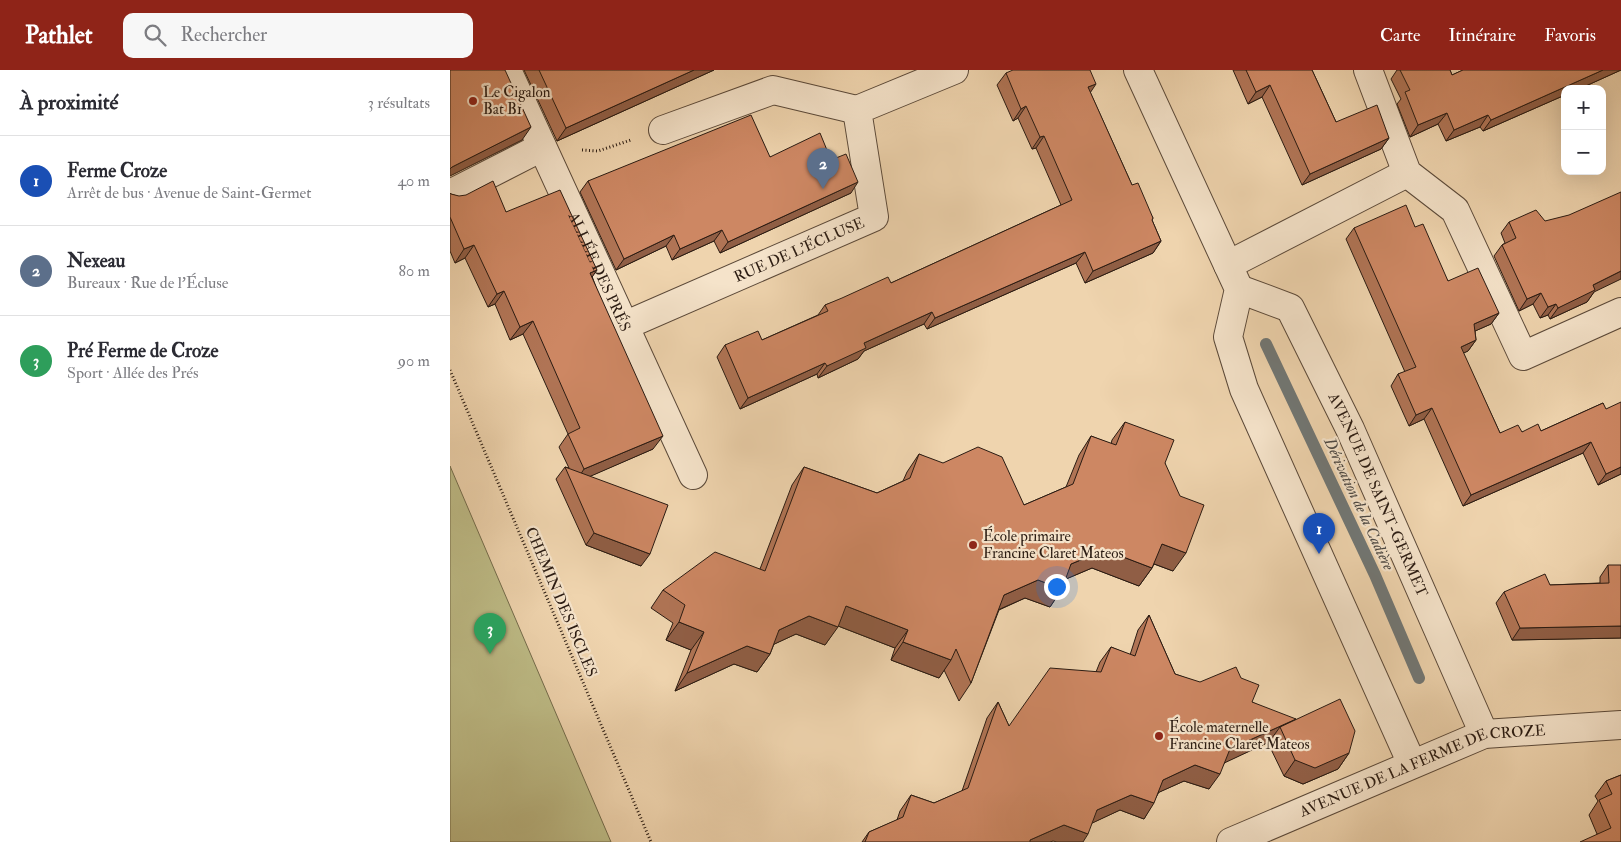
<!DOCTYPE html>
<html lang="fr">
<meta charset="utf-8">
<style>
:root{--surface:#fff;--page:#f7f7f7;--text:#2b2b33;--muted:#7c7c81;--line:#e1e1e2;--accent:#8f2418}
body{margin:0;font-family:"IM FELL Double Pica",serif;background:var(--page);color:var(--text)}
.controls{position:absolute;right:15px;top:15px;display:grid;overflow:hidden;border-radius:10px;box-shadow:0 5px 20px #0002}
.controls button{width:45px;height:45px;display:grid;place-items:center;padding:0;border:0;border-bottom:1px solid var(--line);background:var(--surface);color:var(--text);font:25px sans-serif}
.you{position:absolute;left:606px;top:516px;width:18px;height:18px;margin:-12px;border:4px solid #fff;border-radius:50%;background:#1a73e8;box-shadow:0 0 0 8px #1a73e833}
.badge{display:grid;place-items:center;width:32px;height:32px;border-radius:50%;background:var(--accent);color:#fff;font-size:16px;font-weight:700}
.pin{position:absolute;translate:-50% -41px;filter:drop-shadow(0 1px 2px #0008)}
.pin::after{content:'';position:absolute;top:26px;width:18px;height:15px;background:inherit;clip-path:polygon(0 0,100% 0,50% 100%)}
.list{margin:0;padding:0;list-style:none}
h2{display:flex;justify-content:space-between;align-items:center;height:65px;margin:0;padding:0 20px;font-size:21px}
h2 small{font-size:16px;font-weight:400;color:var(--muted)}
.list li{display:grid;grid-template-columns:32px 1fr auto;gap:15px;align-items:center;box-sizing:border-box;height:90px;padding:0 20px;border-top:1px solid var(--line)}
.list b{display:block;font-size:19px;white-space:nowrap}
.list p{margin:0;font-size:16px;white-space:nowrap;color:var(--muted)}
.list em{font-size:16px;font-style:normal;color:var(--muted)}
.icon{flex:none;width:28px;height:28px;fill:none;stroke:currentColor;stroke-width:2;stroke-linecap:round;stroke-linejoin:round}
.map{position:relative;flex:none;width:1171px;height:772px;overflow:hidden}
header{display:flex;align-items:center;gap:30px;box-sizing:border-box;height:70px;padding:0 25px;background:var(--accent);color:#fff}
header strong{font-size:24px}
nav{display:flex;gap:28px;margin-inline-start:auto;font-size:18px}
.search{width:350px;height:45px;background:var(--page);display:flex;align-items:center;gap:12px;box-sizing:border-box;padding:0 18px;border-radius:10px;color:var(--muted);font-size:19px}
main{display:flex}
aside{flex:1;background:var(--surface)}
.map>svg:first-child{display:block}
.green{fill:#bebc87;stroke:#746c4c}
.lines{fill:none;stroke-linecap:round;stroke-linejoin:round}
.stream{stroke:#717775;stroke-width:12}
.street-casing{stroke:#5b4939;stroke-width:30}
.path{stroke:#2a1b12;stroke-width:3;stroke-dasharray:1 2.5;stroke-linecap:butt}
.street{stroke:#f5e3ca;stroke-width:28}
.wall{fill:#b07455;stroke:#2a1b12}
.shaded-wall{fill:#905e45;stroke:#2a1b12}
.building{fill:#cd8763;stroke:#2a1b12}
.poi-dot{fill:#8f2418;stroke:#f5e3ca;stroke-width:2}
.labels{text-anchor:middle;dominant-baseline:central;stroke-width:4.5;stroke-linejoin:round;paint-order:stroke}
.poi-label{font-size:15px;fill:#2a1b12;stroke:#f5e3ca;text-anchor:start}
.street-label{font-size:15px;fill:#2a1b12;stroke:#f5e3ca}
.water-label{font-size:16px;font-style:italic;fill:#4d4944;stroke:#f5e3ca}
</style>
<header>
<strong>Pathlet</strong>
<div class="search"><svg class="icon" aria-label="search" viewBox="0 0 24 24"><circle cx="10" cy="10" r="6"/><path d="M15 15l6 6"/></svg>Rechercher</div>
<nav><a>Carte</a><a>Itinéraire</a><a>Favoris</a></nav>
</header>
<main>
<aside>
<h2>À proximité<small>3 résultats</small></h2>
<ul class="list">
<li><span class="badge" style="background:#1a4fb4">1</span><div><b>Ferme Croze</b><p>Arrêt de bus · Avenue de Saint-Germet</p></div><em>40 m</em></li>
<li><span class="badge" style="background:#5c6f8a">2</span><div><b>Nexeau</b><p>Bureaux · Rue de l'Écluse</p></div><em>80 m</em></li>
<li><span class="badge" style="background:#2e9e5b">3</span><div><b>Pré Ferme de Croze</b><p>Sport · Allée des Prés</p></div><em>90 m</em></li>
</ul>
</aside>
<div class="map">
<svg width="1171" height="772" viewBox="0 0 1171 772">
<rect width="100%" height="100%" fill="#efd4ae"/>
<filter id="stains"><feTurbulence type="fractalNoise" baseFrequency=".004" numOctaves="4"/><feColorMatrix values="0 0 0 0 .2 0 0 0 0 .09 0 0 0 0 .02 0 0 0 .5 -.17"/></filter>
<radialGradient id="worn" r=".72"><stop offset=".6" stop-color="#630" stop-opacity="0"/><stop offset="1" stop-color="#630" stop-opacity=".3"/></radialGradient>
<path class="green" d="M 0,396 L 161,772 L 0,772 Z"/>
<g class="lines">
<path class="stream" d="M 816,274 L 925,505 L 969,608"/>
<defs>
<g id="street">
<path id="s1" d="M 57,0 L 243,405"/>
<path d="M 688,0 L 789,219 L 778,267 L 794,319 L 962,694"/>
<path d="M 918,0 L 957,103 L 1005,140 L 1073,286 L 1171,242"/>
<path d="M 213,60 L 323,20 L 407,40"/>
<path d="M 0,124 L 92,77"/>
<path d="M 778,195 L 957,103"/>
<path id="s2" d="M 789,219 L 840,238 L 900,359 L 1034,664"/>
<path id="s3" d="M 174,256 L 424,147 L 407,40 L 504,0"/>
<path id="s4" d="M 781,772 L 1034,664 L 1171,655"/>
</g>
</defs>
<use href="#street" class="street-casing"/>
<path class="path" d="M 132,80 L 148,81 L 181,70
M 0,300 L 201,772"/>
<use href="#street" class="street"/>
</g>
<path class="wall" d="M 74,0 L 264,0 L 107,71 Z
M 783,0 L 862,0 L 886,52 L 939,68 L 931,79 L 852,115 L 812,27 L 798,34 Z
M 947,0 L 1000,0 L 1002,5 L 1013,0 L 1171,0 L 1129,19 L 1115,19 L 1115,25 L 1033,61 L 1030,57 L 996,71 L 988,54 L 960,67 L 947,34 L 951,29 L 941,9 Z
M 556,3 L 640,22 L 682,115 L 703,148 L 702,150 L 711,171 L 703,183 L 635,213 L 626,193 L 477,259 L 474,254 L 414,281 L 408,289 L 368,308 L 367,304 L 290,339 L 267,287 L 275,275 L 312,270 L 368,245 L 375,235 L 441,213 L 611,135 L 586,78 L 582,79 L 568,48 L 563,51 L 547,15 Z
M 320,87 L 381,90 L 401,123 L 270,183 L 264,171 L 222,190 L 216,176 L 166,200 L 130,122 L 138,111 Z
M 0,123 L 1,124 L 56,142 L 147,200 L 142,206 L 203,379 L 140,406 L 191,496 L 136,475 L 106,409 L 115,397 L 119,398 L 109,377 L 118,364 L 73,264 L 60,270 L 45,234 L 38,237 L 15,188 L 5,193 L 0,181 Z
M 1059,152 L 1144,222 L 1137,232 L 1100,249 L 1098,245 L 1090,248 L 1083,234 L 1069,241 L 1044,186 L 1052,175 L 1055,173 L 1051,163 Z
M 965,157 L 998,211 L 1049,243 L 1041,254 L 1025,261 L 1026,270 L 1018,281 L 1013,283 L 1050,363 L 1091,361 L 1153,333 L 1171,404 L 1148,415 L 1133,383 L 1013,436 L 974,349 L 959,356 L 941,316 L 948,304 L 955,302 L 896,169 L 904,158 Z
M 675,352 L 715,393 L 723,501 L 704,494 L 702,498 L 689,516 L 642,498 L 616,509 L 612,519 L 600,537 L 575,528 L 549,540 L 521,613 L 509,631 L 494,600 L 489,608 L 441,590 L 445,578 L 388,556 L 375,575 L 346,564 L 324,574 L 320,584 L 307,602 L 284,594 L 225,621 L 241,580 L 216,570 L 223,553 L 201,538 L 213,520 L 310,499 L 342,415 L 354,397 L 427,423 L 453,411 L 457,402 L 469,384 L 574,435 L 616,417 L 629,385 L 641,366 L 661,374 L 662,370 Z
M 1158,495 L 1171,568 L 1062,570 L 1046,533 L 1054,522 L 1100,515 L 1150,513 L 1150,507 Z
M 699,545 L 725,604 L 802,632 L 899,683 L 888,699 L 853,714 L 834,706 L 818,673 L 819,672 L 775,692 L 759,719 L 734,711 L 709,722 L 694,749 L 670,740 L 600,772 L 412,772 L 419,762 L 447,750 L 450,741 L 461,725 L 484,733 L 512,721 L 537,648 L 548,632 L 559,656 L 646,602 L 650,592 L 661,577 L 680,585 L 688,560 Z
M 1171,705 L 1171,772 L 1147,764 L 1139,745 L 1148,731 L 1145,726 L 1156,711 Z"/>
<path class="shaded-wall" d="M 244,0 L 264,0 L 107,71 L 116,58 Z
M 1153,0 L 1171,0 L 1129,19 L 1115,19 L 1115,25 L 1033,61 L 1041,50 Z
M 646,14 L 638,26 L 638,17 Z
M 820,15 L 812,27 L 798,34 L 806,22 Z
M 576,36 L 568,48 L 563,51 L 571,39 Z
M 997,43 L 988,54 L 960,67 L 968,55 Z
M 1038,45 L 1030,57 L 996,71 L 1004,60 Z
M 81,57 L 72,70 L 0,106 L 0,99 L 2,97 Z
M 594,66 L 586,78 L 582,79 L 590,67 Z
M 939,68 L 931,79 L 852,115 L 860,104 Z
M 408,112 L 401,123 L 270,183 L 278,172 Z
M 272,160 L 264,171 L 222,190 L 230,179 Z
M 224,165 L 216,176 L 166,200 L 174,189 Z
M 711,171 L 703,183 L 635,213 L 643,201 Z
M 24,175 L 15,188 L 5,193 L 14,179 Z
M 635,182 L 626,193 L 477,259 L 485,248 Z
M 147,200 L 138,213 L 140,203 Z
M 1171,201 L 1171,209 L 1144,222 L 1137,232 L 1100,249 L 1108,238 L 1143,215 Z
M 54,221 L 45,234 L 38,237 L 47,224 Z
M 1091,223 L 1083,234 L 1069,241 L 1077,229 Z
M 1106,234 L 1098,245 L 1090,248 L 1098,237 Z
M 482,242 L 474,254 L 414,281 L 408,289 L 368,308 L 377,296 L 414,273 Z
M 1049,243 L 1041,254 L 1016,265 L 1024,254 Z
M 83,251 L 73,264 L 60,270 L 70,257 Z
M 1026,270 L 1018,281 L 1003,288 L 1011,277 Z
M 375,293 L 367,304 L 290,339 L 298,328 Z
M 982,338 L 974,349 L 959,356 L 966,345 Z
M 213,366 L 203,379 L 125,413 L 134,399 Z
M 1141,372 L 1133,383 L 1013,436 L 1021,425 Z
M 1171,397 L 1171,404 L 1148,415 L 1156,404 Z
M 144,463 L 200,484 L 191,496 L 136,475 Z
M 712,474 L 736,483 L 723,501 L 699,492 Z
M 655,480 L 702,498 L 689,516 L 642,498 L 609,512 L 621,494 Z
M 588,510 L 612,519 L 600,537 L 575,528 L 541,543 L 554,525 Z
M 396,536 L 458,560 L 445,578 L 383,554 Z
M 359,546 L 388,557 L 375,575 L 346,564 L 316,578 L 329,560 Z
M 229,552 L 254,562 L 241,580 L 216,570 Z
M 1171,556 L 1171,568 L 1062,570 L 1070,558 Z
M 453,572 L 501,590 L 489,608 L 441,590 Z
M 297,576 L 320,584 L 307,602 L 284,594 L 225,621 L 237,603 Z
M 846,649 L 830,657 L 819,672 L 770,695 L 780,679 Z
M 899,683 L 888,699 L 853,714 L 834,706 L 845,690 Z
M 745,695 L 770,704 L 759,719 L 734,711 L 703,725 L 713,710 Z
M 681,725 L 704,733 L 694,749 L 670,740 L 636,756 L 647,740 Z
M 614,755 L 638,764 L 633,772 L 607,772 L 603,771 L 600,772 L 579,772 L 580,770 Z"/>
<path class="building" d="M 0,0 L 55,0 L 81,57 L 2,97 L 0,99 Z
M 89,0 L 244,0 L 116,58 Z
M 563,0 L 640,0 L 646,14 L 638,17 L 682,115 L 688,113 L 703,148 L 702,150 L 711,171 L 643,201 L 635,182 L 485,248 L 482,242 L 414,273 L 416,278 L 377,296 L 375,293 L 298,328 L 275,275 L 308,261 L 312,270 L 378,241 L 375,235 L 392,228 L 438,207 L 441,213 L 622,130 L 594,66 L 590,67 L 576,36 L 571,39 L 556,3 Z
M 796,0 L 862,0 L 886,52 L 927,35 L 939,68 L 860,104 L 820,15 L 806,22 Z
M 950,0 L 1000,0 L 1002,5 L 1013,0 L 1153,0 L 1041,50 L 1038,45 L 1004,60 L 997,43 L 968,55 L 955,22 L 960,20 Z
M 301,45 L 320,87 L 370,63 L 381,90 L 396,84 L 408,112 L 278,172 L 272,160 L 230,179 L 224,165 L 174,189 L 138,111 Z
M 43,111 L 56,142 L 110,120 L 147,200 L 140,203 L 213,366 L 134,399 L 118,364 L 130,358 L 83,251 L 70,257 L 54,221 L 47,224 L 24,175 L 14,179 L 0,147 L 0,123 L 1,124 L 9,126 L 16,125 Z
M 1171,122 L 1171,201 L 1143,215 L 1145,220 L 1108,238 L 1106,234 L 1098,237 L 1091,223 L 1077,229 L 1052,175 L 1066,168 L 1059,152 L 1086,140 L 1095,151 L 1119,145 Z
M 956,135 L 965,157 L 973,154 L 998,211 L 1028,198 L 1049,243 L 1024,254 L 1026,270 L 1011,277 L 1050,363 L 1068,355 L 1072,362 L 1088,354 L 1091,361 L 1153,333 L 1156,339 L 1171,332 L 1171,397 L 1156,404 L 1141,372 L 1021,425 L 982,338 L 966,345 L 948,304 L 966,297 L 904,158 Z
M 675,352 L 724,370 L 715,393 L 730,426 L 754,435 L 736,483 L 712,474 L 702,498 L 655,480 L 621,494 L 612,519 L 588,510 L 554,525 L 521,613 L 506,579 L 501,590 L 453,572 L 458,560 L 396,536 L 388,557 L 359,546 L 329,560 L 320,584 L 297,576 L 237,603 L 254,562 L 229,552 L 235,535 L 213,520 L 265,482 L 315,501 L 354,397 L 427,423 L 460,408 L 469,384 L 493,393 L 528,377 L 552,387 L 574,435 L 623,414 L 641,366 L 666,375 Z
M 115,397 L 218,435 L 200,484 L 144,463 Z
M 1158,495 L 1171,495 L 1171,556 L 1070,558 L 1054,522 L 1095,504 L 1100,515 L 1159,513 Z
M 699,545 L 725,604 L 750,612 L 786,597 L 791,608 L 809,615 L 802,632 L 846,649 L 780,679 L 770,704 L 745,695 L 713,710 L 704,733 L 681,725 L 647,740 L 638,764 L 614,755 L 580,770 L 580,772 L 415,772 L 419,762 L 453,747 L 461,725 L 484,733 L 518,718 L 548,632 L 559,656 L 600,598 L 651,602 L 661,577 L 685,586 Z
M 890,629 L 905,661 L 899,683 L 865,698 L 845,690 L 830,657 Z
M 1171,705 L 1171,772 L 1130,772 L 1161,758 L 1149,730 L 1162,724 L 1156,711 Z"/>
<g class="poi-dot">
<circle cx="23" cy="31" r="5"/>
<circle cx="523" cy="475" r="5"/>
<circle cx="709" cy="666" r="5"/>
</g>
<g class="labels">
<g class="poi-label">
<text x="33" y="22">Le Cigalon<tspan x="33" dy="17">Bat B1</tspan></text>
<text x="533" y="466">École primaire<tspan x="533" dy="17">Francine Claret Mateos</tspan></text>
<text x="719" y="657">École maternelle<tspan x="719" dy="17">Francine Claret Mateos</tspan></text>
</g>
<g class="street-label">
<text stroke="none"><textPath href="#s3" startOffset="191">RUE DE L'ÉCLUSE</textPath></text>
<text stroke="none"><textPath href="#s1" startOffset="222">ALLÉE DES PRÉS</textPath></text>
<text stroke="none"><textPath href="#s2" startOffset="261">AVENUE DE SAINT-GERMET</textPath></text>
<text transform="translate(111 532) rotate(67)">CHEMIN DES ISCLES</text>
<text stroke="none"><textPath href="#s4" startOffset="206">AVENUE DE LA FERME DE CROZE</textPath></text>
</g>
<g class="water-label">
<text transform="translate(909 434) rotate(65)">Dérivation de la Cadière</text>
</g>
</g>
<rect width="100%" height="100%" filter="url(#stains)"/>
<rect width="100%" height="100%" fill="url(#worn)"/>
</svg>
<div class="controls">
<button>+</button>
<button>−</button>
</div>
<div class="you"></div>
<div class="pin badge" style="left:869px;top:484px;background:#1a4fb4">1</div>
<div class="pin badge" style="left:373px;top:119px;background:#5c6f8a">2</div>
<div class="pin badge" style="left:40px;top:584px;background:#2e9e5b">3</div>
</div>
</main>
